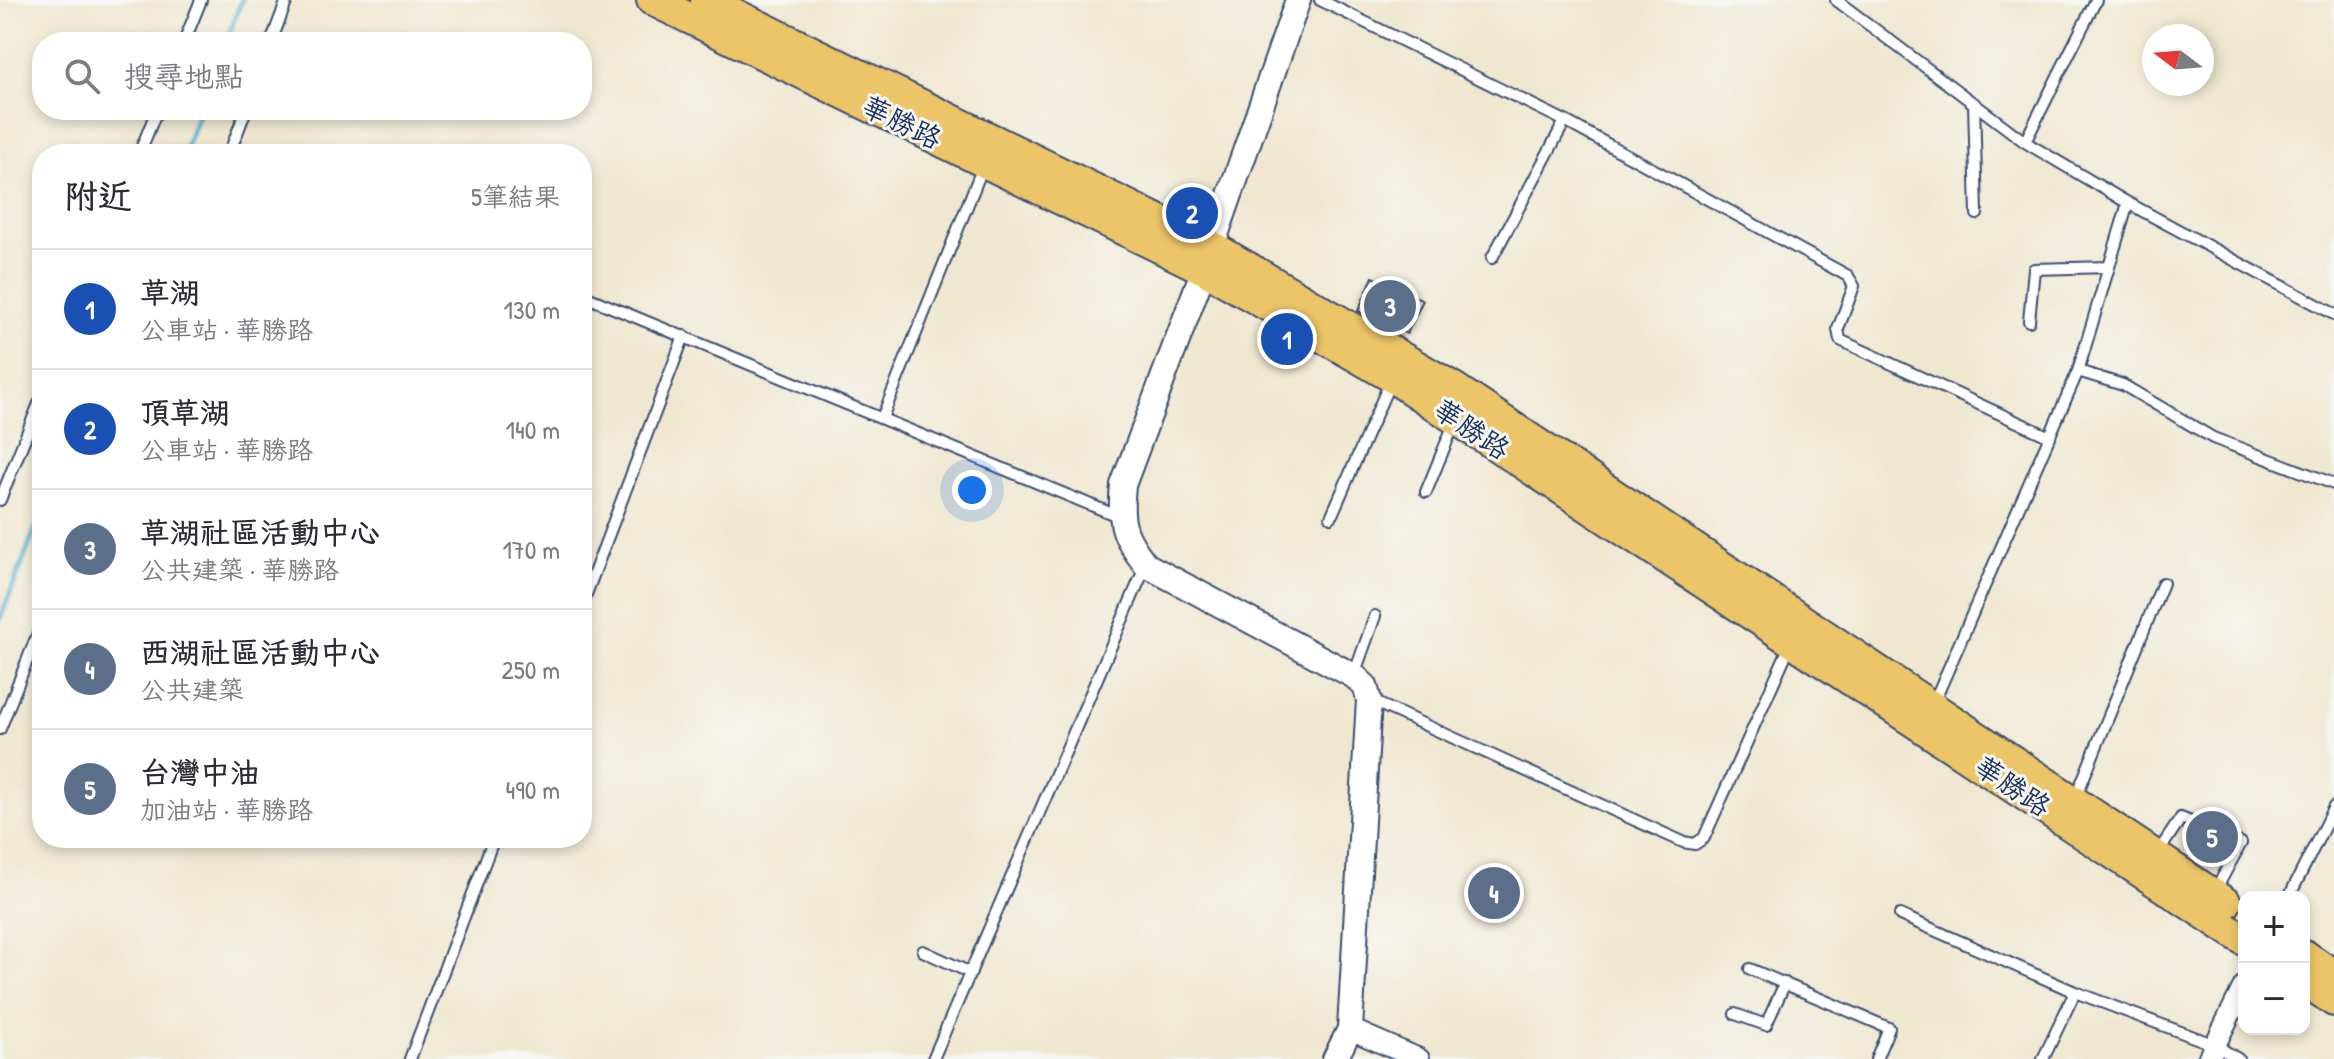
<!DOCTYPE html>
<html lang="zh-TW">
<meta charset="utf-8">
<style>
:root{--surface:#fff;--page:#f2f2f3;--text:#2b2b33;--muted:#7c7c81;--line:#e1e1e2;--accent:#db2777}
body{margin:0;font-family:"Patrick Hand","LXGW WenKai TC",sans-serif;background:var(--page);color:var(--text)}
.controls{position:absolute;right:24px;bottom:24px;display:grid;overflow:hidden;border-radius:16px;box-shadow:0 4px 12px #0003}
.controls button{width:72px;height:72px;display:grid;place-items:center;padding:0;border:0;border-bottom:2px solid var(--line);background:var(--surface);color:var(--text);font:40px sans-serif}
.compass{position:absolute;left:2142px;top:24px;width:72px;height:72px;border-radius:50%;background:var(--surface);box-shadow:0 4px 12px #0003;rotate:286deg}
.you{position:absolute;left:972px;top:490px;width:28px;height:28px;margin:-20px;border:6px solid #fff;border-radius:50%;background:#1a73e8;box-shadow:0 0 0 12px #1a73e833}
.badge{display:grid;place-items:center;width:52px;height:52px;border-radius:50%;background:var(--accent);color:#fff;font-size:26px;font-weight:700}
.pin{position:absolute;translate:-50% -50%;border:4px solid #fff;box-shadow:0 2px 8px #0006}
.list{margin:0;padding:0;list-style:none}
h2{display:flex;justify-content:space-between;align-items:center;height:104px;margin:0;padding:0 32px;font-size:34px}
h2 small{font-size:26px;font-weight:400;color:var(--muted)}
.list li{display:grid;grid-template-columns:52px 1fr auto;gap:24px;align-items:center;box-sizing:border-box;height:120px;padding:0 32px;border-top:2px solid var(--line)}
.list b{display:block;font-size:30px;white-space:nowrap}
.list p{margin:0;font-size:26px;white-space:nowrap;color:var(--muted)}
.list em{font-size:26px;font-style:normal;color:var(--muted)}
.icon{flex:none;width:44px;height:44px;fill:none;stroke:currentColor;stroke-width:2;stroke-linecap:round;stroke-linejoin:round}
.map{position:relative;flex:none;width:2334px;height:1059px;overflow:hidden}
.search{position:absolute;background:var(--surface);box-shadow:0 4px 12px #0003;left:32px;top:32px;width:560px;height:88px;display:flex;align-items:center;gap:20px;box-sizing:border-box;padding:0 28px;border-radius:32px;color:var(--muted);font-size:30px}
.panel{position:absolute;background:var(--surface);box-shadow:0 4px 12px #0003;left:32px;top:144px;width:560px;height:704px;border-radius:32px}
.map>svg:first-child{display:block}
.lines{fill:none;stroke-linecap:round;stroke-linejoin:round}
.stream{stroke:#54b0d2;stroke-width:5}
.building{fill:url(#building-cross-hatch)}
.service-casing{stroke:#3b4b6f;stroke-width:14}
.minor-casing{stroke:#3b4b6f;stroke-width:24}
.tertiary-casing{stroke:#3b4b6f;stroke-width:28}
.primary-casing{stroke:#3b4b6f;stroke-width:34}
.service{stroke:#fff;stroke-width:10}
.minor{stroke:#fff;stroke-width:20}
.tertiary{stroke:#fff;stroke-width:24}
.primary{stroke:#edc569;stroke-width:30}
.labels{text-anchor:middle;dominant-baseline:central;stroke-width:6;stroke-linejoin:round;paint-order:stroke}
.street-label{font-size:28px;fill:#1b2f5e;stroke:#f6f6f2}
</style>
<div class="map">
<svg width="2334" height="1059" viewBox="0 0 2334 1059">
<defs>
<pattern id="building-cross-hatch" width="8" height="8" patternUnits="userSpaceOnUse" patternTransform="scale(2)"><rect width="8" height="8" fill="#dfa881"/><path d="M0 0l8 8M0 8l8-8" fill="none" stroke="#b4896d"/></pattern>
</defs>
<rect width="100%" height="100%" fill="#f6f6f2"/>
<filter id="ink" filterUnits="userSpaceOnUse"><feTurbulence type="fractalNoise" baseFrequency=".0125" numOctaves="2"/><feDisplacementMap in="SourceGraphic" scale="16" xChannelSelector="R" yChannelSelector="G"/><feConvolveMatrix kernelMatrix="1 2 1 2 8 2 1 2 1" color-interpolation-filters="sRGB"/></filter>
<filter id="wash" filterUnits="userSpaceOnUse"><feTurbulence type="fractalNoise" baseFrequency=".006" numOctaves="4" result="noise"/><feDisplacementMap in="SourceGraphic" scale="32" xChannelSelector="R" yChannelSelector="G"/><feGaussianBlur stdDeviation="1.8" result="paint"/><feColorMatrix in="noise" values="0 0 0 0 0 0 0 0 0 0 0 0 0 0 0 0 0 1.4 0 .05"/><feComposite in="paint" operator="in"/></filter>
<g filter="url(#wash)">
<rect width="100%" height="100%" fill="#efe7cf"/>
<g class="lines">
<path class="stream" d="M 226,42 L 242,0
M 183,154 L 200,110
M 0,619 L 42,512"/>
</g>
<g id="blocks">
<path class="building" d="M 1373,277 L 1423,300 L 1407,334 L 1358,311 Z
M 1480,872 L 1519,889 L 1508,914 L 1469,897 Z"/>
</g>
</g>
<g filter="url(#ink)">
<use href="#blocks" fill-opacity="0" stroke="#3b4b6f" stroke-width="2"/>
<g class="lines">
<defs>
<path id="service" d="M 1320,0 L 1565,121 L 1848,276 L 1854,286 L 1838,329 L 1840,340 L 2050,437
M 1836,0 L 2025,142 L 2128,203 L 2334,314
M 184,42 L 201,0
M 271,42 L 287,0
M 1974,103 L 1977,214
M 2025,142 L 2096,0
M 139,154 L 157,110
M 229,154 L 246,110
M 1492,258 L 1565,121
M 582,295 L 1120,517
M 2029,321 L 2034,269 L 2109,267
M 2078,371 L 2123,385 L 2213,438 L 2334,484
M 882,418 L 984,164
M 1426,492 L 1454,424
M 0,500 L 42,396
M 1331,517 L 1391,380
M 582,605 L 684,336
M 1354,675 L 1375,616
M 1370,700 L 1683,842 L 1695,844 L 1704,838 L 1791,643
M 1934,702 L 2078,371 L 2128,203
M 0,729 L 42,623
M 2075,799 L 2163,583
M 2157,854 L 2181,818 L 2241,843 L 2214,893
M 2289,897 L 2334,807
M 1900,915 L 2075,992 L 2215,1045 L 2238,1059
M 923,951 L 971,973
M 1750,969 L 1889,1028 L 1876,1059
M 1735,1014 L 1766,1025 L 1785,983
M 410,1059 L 494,838
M 933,1059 L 1146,565
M 2043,1059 L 2075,992"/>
<path id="minor" d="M 1350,1029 L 1419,1059
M 2208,1059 L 2244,986"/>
<path id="tertiary" d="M 1298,0 L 1204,269 L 1123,485 C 1119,523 1123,536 1146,565 L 1354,676 L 1365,686 L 1369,700 L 1350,1029 L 1335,1059"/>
<path id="primary" d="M 652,0 L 1204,269 L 1392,377 L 2244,940
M 706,0 L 1211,246 L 1454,388 L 2226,903
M 2304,955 L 2334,975
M 2304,980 L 2334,1001"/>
</defs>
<use href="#service" class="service-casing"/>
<use href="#minor" class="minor-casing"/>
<use href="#tertiary" class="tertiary-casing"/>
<use href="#primary" class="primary-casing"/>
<use href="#service" class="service"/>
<use href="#minor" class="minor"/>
<use href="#tertiary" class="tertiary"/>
<use href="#primary" class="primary"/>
</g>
</g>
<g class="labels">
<g class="street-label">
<text transform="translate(902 122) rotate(26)">華勝路</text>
<text transform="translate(1472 429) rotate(34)">華勝路</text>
<text transform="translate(2013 786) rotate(34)">華勝路</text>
</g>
</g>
</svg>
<div class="controls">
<button>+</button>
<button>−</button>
</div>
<svg class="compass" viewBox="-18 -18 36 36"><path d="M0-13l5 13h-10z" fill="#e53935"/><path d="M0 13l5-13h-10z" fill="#7c7c81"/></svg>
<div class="you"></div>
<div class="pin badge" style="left:1287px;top:339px;background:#1a4fb4">1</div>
<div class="pin badge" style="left:1192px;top:213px;background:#1a4fb4">2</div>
<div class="pin badge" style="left:1390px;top:306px;background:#5c6f8a">3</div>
<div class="pin badge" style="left:1494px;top:893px;background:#5c6f8a">4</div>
<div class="pin badge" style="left:2212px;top:837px;background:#5c6f8a">5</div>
<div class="search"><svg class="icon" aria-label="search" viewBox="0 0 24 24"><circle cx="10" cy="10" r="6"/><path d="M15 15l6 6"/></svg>搜尋地點</div>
<section class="panel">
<h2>附近<small>5筆結果</small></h2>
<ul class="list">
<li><span class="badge" style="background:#1a4fb4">1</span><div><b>草湖</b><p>公車站 · 華勝路</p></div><em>130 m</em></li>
<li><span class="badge" style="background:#1a4fb4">2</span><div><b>頂草湖</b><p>公車站 · 華勝路</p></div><em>140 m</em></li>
<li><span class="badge" style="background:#5c6f8a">3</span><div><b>草湖社區活動中心</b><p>公共建築 · 華勝路</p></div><em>170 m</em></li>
<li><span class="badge" style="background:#5c6f8a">4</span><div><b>西湖社區活動中心</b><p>公共建築</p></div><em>250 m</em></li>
<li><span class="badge" style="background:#5c6f8a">5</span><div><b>台灣中油</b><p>加油站 · 華勝路</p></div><em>490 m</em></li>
</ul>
</section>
</div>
